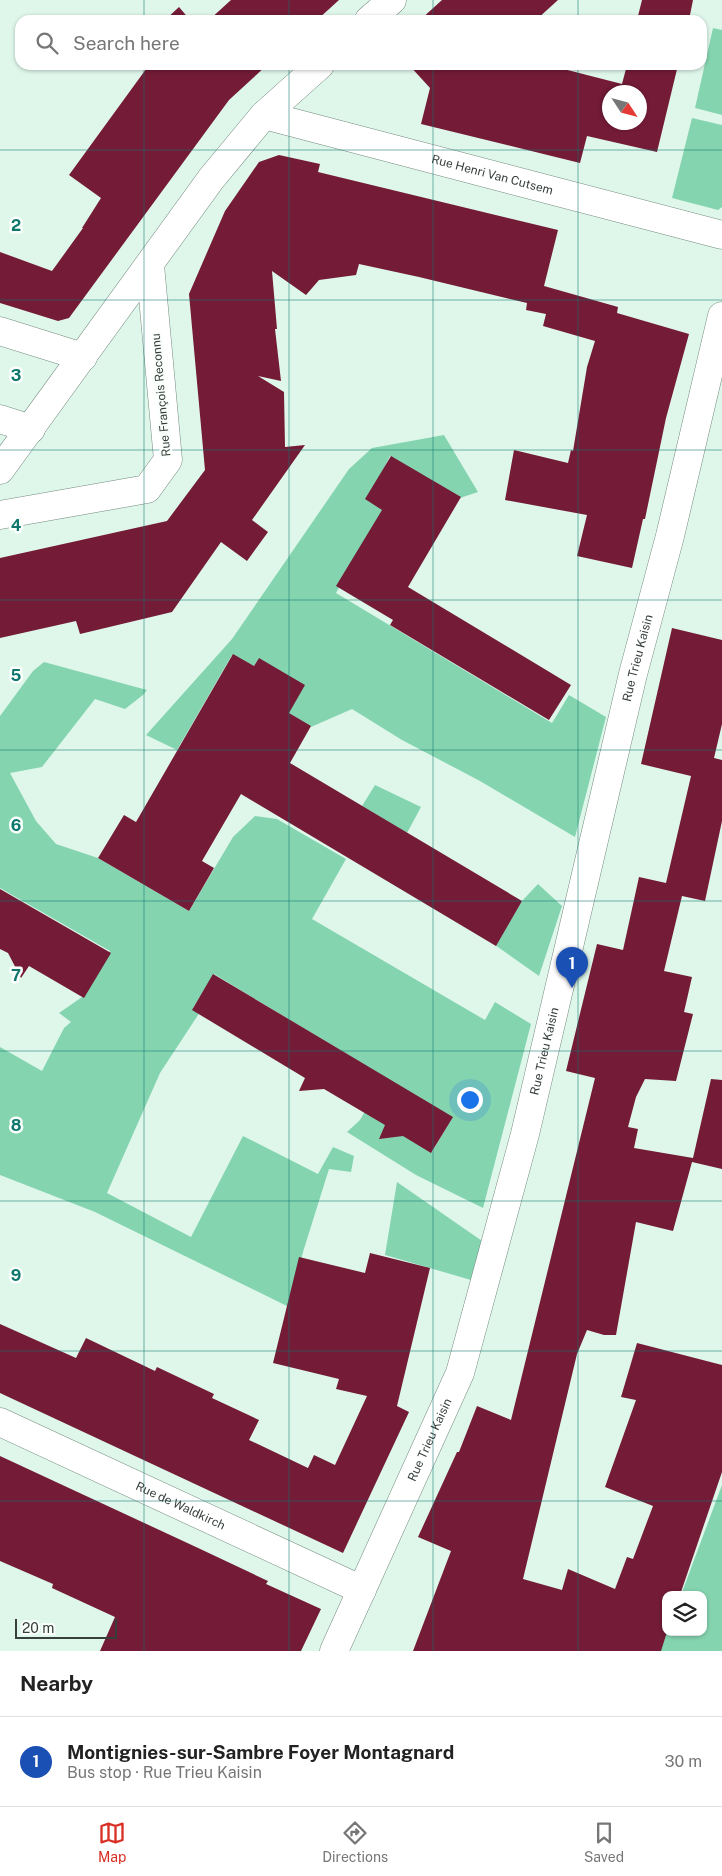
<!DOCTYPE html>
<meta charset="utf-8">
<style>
:root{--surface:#fff;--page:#f2f2f2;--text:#222;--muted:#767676;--line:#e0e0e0;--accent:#d93025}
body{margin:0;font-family:"Public Sans",sans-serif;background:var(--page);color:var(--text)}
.controls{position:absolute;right:15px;bottom:15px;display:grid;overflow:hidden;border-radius:10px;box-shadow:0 1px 4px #0004}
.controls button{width:45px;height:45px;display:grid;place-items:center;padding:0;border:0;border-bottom:1px solid var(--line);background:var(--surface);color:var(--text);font:25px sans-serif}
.compass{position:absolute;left:602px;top:85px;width:45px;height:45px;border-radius:50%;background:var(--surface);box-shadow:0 1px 4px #0004;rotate:126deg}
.scale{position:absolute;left:15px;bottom:12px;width:102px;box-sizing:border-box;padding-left:5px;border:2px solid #363f3b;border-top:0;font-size:14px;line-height:18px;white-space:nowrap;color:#363f3b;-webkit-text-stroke:4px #fafffc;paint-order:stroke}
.you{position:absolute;left:469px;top:1099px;width:18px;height:18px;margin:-12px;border:4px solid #fff;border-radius:50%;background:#1a73e8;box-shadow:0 0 0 8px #1a73e833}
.badge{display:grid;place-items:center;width:32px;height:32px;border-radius:50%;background:var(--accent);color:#fff;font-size:16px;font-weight:700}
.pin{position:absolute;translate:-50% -41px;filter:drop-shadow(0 1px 2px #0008)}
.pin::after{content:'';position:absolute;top:26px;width:18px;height:15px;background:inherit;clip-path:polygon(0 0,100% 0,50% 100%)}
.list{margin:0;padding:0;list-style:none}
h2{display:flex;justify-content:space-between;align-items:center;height:65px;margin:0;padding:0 20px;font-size:21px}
h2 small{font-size:16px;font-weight:400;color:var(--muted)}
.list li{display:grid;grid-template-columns:32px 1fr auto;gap:15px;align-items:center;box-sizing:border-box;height:90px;padding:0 20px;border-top:1px solid var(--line)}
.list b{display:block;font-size:19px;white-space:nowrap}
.list p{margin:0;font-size:16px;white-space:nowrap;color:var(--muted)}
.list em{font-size:16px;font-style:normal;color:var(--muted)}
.icon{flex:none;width:28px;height:28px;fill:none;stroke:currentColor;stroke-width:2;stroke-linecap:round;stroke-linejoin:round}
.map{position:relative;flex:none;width:722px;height:1651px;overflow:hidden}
.search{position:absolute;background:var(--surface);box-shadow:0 1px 4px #0004;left:15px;right:15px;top:15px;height:55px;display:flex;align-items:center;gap:12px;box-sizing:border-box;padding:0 18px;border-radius:15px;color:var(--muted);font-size:19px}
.sheet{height:155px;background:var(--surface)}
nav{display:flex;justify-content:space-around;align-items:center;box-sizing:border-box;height:70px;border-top:1px solid var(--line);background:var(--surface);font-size:14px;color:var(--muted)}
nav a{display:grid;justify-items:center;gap:2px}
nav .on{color:var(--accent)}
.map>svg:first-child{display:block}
.green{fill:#85d4b0}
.building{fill:#731b37;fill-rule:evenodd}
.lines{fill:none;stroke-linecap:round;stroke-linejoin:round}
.minor-casing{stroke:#748a7f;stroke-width:29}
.minor{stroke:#fff;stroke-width:28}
.grid{fill:none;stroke:#0f766e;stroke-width:1;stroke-opacity:0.55}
.labels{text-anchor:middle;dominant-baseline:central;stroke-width:5;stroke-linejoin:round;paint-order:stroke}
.street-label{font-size:12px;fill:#363f3b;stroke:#fafffc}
.grid-label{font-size:16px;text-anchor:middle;font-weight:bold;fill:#0f766e;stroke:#fafffc;stroke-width:5;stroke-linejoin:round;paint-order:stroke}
</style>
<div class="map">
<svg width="722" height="1651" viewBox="0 0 722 1651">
<rect width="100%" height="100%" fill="#dff7eb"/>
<path class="green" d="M 713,28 L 722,30 L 722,115 L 695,108 Z
M 692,118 L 722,125 L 722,207 L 718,210 L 672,198 Z
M 444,435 L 478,492 L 460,498 L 390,456 L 368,500 L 385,511 L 336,593 L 552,723 L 569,695 L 606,717 L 575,837 L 480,781 L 402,740 L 352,709 L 311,727 L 289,713 L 259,658 L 254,666 L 232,655 L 177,750 L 146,735 L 232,639 L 349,469 L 372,448 Z
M 44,662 L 147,690 L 143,695 L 125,709 L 95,699 L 42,767 L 10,773 L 36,821 L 56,844 L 98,858 L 189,911 L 233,837 L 255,816 L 277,819 L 346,859 L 312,919 L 485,1020 L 495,1002 L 531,1024 L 483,1208 L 416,1175 L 347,1132 L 360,1120 L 365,1111 L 432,1152 L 452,1118 L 214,974 L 193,1008 L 200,1012 L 160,1073 L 107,1193 L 191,1237 L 243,1136 L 318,1174 L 333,1147 L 354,1156 L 351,1172 L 329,1169 L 303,1252 L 289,1307 L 95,1212 L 0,1175 L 0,1047 L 42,1071 L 64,1028 L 71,1022 L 59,1013 L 85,995 L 110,951 L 0,888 L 0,716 L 33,671 Z
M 375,785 L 421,807 L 407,833 L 362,806 Z
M 538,884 L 562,906 L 539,976 L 495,945 L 522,901 Z
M 397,1182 L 485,1243 L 471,1280 L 385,1255 Z
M 722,1485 L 722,1651 L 660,1651 L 667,1632 L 703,1632 L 703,1595 L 681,1595 Z"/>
<path class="building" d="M 231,0 L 339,0 L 317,20 L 209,20 Z
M 442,0 L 558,0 L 536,20 L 420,20 Z
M 642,0 L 693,0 L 689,20 L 637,20 Z
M 179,7 L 190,20 L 165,20 Z
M 149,65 L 267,65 L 229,100 L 69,318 L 58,321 L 0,303 L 0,252 L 52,271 L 83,228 L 82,228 L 101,198 L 69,175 Z
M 409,65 L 548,65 L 622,84 L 627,65 L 678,65 L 657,152 L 587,136 L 580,163 L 421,124 L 430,88 ZM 610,92 L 640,92 L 640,122 L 610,122 Z
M 279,155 L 320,164 L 318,172 L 558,230 L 544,286 L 618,307 L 617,313 L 689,334 L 666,418 L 645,519 L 643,519 L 632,568 L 577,556 L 587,515 L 505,500 L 514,450 L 568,463 L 571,450 L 573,451 L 587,367 L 595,341 L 543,326 L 546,314 L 526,310 L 527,303 L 419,277 L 359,264 L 356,275 L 319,280 L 306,295 L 272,271 L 277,329 L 275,329 L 281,381 L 258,376 L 284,392 L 285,447 L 305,445 L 252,520 L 268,532 L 247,561 L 221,542 L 172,612 L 80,634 L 76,621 L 0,638 L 0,558 L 167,521 L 205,470 L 189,294 L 225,211 L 259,162 Z
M 391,456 L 461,497 L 408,587 L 571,685 L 549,720 L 390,625 L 393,620 L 336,586 L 382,510 L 365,499 Z
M 672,628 L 722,640 L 722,724 L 714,758 L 722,760 L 722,821 L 705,901 L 682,896 L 664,971 L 692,977 L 684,1012 L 693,1014 L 676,1081 L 645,1079 L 636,1097 L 628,1127 L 638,1129 L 634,1148 L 693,1158 L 711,1079 L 722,1080 L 722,1169 L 692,1162 L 673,1231 L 636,1222 L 616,1335 L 604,1335 L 587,1330 L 577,1354 L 523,1579 L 562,1590 L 568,1569 L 615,1589 L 627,1557 L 633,1559 L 653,1506 L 605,1487 L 636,1400 L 621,1397 L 637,1343 L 722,1365 L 722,1472 L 680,1595 L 666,1595 L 666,1632 L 667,1632 L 661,1651 L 413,1651 L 451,1551 L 418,1537 L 457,1452 L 459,1452 L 477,1406 L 511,1420 L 595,1078 L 566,1071 L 597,944 L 623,950 L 639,877 L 666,883 L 691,776 L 641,764 Z
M 233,654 L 254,666 L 259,658 L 305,685 L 289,713 L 311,726 L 290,763 L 522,901 L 496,946 L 241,794 L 202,861 L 214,868 L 189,911 L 98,858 L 124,815 L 136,822 Z
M 0,889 L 111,953 L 84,998 L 29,966 L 21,978 L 8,953 L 0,949 Z
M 213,974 L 453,1117 L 431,1153 L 403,1136 L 379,1139 L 385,1125 L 324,1089 L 299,1091 L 305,1078 L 192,1010 Z
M 370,1253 L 430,1268 L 397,1406 L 409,1412 L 343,1553 L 0,1393 L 0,1324 L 76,1358 L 86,1338 L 155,1371 L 157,1367 L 214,1394 L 212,1398 L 259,1420 L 249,1440 L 308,1468 L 314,1455 L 335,1465 L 367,1396 L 336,1389 L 339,1379 L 273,1363 L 299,1257 L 365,1273 Z
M 0,1456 L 196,1547 L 268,1581 L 266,1584 L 321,1609 L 301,1651 L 100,1651 L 115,1617 L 52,1588 L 53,1584 L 0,1561 Z"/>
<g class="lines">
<defs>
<g id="minor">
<path d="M 369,20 L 392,0"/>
<path id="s1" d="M 264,115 L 722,235"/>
<path d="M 0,331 L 83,357"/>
<path d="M 0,419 L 31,429"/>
<path d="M 0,470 L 211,179 L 264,115 L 320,65"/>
<path d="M 0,515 L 147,489 L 168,460 L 150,265"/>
<path id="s2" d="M 0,1422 L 362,1590"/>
<path id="s3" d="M 334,1651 L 460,1373 L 525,1134 L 633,674 L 670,536 L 722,316"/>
</g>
</defs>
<use href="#minor" class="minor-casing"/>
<use href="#minor" class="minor"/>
</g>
<path class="grid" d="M 144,0 L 144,20M 289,0 L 289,20M 433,0 L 433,20M 578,0 L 578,20M 144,65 L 144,1651M 289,65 L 289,1651M 433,65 L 433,1651M 578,65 L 578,1651M 0,150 L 722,150M 0,300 L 722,300M 0,450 L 722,450M 0,600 L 722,600M 0,750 L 722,750M 0,901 L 722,901M 0,1051 L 722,1051M 0,1201 L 722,1201M 0,1351 L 722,1351M 0,1501 L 722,1501"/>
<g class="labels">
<g class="street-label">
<text stroke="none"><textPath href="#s1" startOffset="236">Rue Henri Van Cutsem</textPath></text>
<text transform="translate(161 395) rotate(-95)">Rue François Reconnu</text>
<text stroke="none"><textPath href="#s3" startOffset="1042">Rue Trieu Kaisin</textPath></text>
<text stroke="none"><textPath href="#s3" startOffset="638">Rue Trieu Kaisin</textPath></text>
<text stroke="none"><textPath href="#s3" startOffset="232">Rue Trieu Kaisin</textPath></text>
<text stroke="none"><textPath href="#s2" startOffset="199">Rue de Waldkirch</textPath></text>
</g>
</g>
<g class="grid-label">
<text x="16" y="231">2</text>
<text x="16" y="381">3</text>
<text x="16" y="531">4</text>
<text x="16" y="681">5</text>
<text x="16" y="831">6</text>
<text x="16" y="981">7</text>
<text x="16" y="1131">8</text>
<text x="16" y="1281">9</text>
</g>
</svg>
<div class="controls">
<button><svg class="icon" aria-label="layers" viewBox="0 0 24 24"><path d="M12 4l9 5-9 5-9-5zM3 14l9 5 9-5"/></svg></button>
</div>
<svg class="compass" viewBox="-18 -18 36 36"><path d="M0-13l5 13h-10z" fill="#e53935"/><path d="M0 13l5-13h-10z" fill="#767676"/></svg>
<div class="scale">20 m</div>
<div class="you"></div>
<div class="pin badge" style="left:572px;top:988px;background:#1a4fb4">1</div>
<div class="search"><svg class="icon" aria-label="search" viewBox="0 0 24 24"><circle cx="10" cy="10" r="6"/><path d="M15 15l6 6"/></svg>Search here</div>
</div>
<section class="sheet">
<h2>Nearby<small></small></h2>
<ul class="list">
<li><span class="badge" style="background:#1a4fb4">1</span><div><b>Montignies-sur-Sambre Foyer Montagnard</b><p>Bus stop · Rue Trieu Kaisin</p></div><em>30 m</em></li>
</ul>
</section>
<nav>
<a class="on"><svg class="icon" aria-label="map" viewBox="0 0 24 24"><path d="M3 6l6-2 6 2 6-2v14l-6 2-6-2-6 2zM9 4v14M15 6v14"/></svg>Map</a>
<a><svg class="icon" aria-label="directions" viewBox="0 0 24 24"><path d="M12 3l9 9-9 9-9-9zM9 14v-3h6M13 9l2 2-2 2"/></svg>Directions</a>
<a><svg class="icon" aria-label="saved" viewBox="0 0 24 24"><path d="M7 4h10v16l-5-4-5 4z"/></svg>Saved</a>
</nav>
